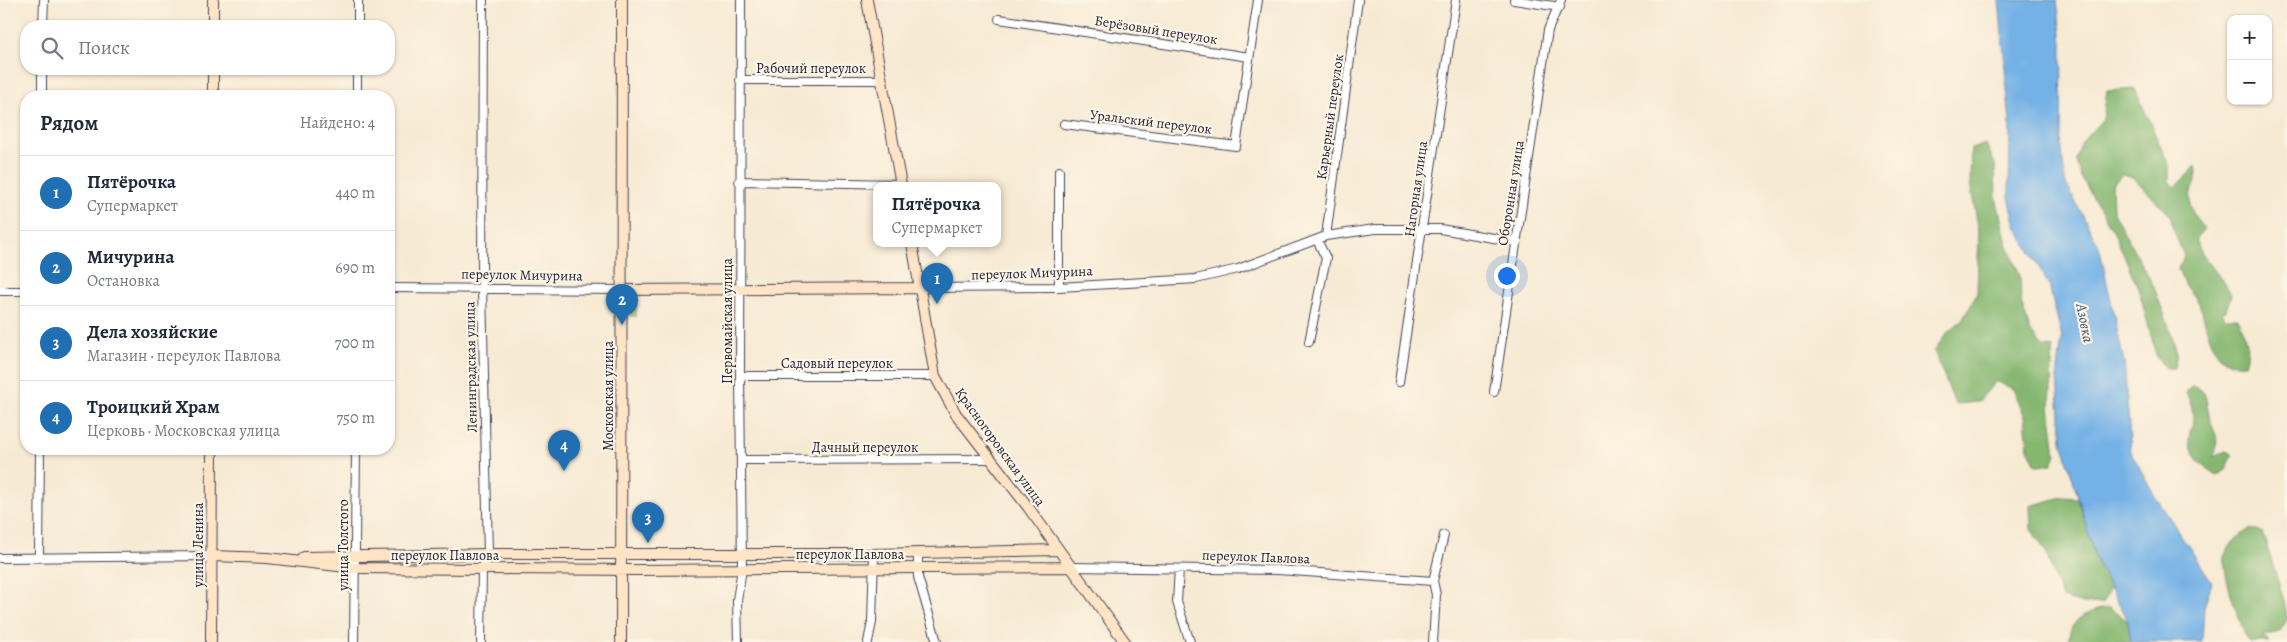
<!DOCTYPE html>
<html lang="ru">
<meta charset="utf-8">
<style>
:root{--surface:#fff;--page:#f2f2f3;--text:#1f2937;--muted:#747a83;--line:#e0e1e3;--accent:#1f6fb2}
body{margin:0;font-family:Alegreya,serif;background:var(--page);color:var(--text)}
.controls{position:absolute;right:15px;top:15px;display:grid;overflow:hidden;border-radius:10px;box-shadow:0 1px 4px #0004}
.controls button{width:45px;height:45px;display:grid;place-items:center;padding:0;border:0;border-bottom:1px solid var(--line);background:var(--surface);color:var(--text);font:25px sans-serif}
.you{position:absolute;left:1506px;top:275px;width:18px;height:18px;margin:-12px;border:4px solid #fff;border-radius:50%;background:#1a73e8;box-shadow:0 0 0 8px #1a73e833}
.badge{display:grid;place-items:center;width:32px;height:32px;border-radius:50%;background:var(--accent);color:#fff;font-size:16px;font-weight:700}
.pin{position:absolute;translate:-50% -41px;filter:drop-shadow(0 1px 2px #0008)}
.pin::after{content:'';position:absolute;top:26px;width:18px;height:15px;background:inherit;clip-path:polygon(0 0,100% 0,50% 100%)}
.popup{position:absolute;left:873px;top:182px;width:128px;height:65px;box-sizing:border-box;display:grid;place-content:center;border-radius:10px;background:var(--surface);filter:drop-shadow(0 1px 4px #0005);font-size:16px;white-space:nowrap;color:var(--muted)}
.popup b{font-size:19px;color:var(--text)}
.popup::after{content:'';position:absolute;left:50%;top:100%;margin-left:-10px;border:10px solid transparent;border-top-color:var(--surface)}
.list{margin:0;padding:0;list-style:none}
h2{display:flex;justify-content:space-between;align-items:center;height:65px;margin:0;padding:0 20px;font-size:21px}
h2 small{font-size:16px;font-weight:400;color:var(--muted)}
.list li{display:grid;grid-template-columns:32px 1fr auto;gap:15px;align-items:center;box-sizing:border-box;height:75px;padding:0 20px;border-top:1px solid var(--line)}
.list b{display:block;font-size:19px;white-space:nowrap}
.list p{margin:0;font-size:16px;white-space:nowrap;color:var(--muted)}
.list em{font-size:16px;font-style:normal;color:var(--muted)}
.icon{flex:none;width:28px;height:28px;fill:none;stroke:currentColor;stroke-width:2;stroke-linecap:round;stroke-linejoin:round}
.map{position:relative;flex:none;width:2287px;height:642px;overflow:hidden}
.search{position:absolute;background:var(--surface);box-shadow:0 1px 4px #0004;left:20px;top:20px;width:375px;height:55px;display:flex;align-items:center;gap:12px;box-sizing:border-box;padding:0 18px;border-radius:20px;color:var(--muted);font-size:19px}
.panel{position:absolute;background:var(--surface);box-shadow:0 1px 4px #0004;left:20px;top:90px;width:375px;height:365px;border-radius:20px}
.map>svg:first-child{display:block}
.green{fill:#a8d683;stroke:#657c5f}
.forest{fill:#86b771;stroke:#546c56}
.water{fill:#73b1e6;stroke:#4a6a90}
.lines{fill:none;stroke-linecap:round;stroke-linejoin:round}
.street-casing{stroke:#424052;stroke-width:10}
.secondary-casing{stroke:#424052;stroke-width:12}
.street{stroke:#fff;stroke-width:8}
.secondary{stroke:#ffe4c6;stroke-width:10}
.labels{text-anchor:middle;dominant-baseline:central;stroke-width:4.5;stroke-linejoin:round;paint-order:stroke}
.street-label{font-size:14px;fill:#22223b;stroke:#fcf5e5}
.water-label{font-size:15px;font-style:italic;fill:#3e5477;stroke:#fcf5e5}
</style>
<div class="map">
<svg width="2287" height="642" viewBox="0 0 2287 642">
<rect width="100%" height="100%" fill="#fcf5e5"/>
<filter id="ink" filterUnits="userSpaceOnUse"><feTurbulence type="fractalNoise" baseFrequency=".02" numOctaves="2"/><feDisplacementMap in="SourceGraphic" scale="10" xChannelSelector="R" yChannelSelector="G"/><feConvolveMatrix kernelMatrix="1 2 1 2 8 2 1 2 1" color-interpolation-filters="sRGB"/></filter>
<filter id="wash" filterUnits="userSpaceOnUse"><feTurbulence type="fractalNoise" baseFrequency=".0096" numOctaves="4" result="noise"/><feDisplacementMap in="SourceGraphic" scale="20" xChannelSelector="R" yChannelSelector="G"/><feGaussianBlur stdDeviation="1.12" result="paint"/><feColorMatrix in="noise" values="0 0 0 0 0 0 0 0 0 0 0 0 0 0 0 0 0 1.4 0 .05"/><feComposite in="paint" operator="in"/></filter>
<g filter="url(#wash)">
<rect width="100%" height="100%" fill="#f7ead3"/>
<path class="green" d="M 636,294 L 636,317 L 630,315 L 631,296 Z"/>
<path class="forest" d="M 2135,89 L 2169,165 L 2169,182 L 2175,187 L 2196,166 C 2200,179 2189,189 2190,201 C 2190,212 2199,222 2204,230 L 2196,239 C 2202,260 2221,274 2231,295 L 2226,310 L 2221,313 L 2226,318 L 2238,318 C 2243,332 2251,350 2245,364 C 2211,368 2209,330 2200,306 C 2197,297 2189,291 2184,283 C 2182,279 2180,273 2178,269 L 2184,256 L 2172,226 L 2171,216 L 2134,178 L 2123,175 L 2112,184 L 2113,212 L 2153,285 L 2168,324 L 2177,353 L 2174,368 L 2165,368 L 2157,358 L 2139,290 L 2113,230 L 2081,177 L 2076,161 L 2081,143 L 2103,119 L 2107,91 Z
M 1986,144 L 1995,164 L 1996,198 L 2007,243 L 2020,276 L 2021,302 L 2031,333 L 2043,347 L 2053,348 L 2050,406 L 2056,454 L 2052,464 L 2036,465 L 2028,448 L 2025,417 L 2013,389 L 1996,381 L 1978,402 L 1955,404 L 1934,351 L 1947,333 L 1963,319 L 1977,293 L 1979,231 L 1970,183 L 1971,149 Z
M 2192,386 L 2204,392 C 2207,401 2208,410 2210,419 C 2216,437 2220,438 2213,457 L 2226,451 L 2233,455 L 2226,470 L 2217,475 C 2205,469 2188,454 2189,439 C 2189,432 2193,426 2193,419 C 2193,409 2190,401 2186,392 Z
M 2062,497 L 2078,498 L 2096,560 L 2110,587 L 2103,603 L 2084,604 L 2062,598 L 2045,550 L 2031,529 L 2030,506 Z
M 2251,528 L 2262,532 C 2267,549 2287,604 2287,618 C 2286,623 2282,628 2279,632 L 2263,636 L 2270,642 L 2249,642 C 2240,625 2222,574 2225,556 C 2227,545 2242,534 2251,528 Z
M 2109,608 L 2128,622 L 2131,642 L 2069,642 C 2068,619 2089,610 2109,608 Z"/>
<path class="water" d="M 1999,0 L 2057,0 L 2062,43 L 2061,139 L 2065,182 L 2099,246 L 2124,362 L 2131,452 L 2155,496 L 2212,582 L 2204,607 L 2202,642 L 2131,642 L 2128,622 L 2096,560 L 2062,441 L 2057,378 L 2062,337 L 2049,285 L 2016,226 L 2009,197 L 2010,123 Z"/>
</g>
<g filter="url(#ink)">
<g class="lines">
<defs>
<path id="street" d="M 1514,0 L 1560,7
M 999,19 L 1249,57
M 43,26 L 44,0
M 358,26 L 358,0
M 740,80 L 882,80
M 42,96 L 42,69
M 357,96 L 357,69
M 1064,124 L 1236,146 L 1258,0
M 739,181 L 900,184
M 1326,236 L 1358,0
M 1059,287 L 1059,171
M 389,288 L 622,290
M 920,288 L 1059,287 L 1196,279 L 1238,269 L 1326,236 L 1375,229 L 1440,229 L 1517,242
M 0,291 L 26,291
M 1309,342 L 1326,258 L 1317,240
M 740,376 L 935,376
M 1399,382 L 1456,0
M 1494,392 L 1548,30 L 1561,0
M 741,460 L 990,459
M 918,554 L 918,577 L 937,642
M 0,558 L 211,556
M 39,558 L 40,449
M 1070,567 L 1278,570 L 1433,581
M 1179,569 L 1177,602 L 1190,642
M 354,642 L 356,449
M 481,642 L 482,569 L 488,554 L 482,288 L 483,0
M 738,642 L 737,600 L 742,569 L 740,376 L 741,0
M 868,642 L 872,622 L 874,554
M 1433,642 L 1436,595 L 1433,581 L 1444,535"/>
<path id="secondary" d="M 867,0 L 901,185
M 213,26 L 213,0
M 213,96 L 213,69
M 912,243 L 935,376 L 956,414 L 1028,507 L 1125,642
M 622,290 L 920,288
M 211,556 L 267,558 L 355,568 L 637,570 L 1070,567
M 304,557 L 488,554 L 874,554 L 1058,550
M 211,642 L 212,449
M 621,642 L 622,0"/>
</defs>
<use href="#street" class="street-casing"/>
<use href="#secondary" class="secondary-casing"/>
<use href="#street" class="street"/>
<use href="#secondary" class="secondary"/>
</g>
</g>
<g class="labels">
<g class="street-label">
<text transform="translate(1156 30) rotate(9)">Берёзовый переулок</text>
<text x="811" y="68">Рабочий переулок</text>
<text transform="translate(1330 117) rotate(-82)">Карьерный переулок</text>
<text transform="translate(1151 122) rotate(7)">Уральский переулок</text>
<text transform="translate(1416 189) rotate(-82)">Нагорная улица</text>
<text transform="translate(1511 193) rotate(-81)">Оборонная улица</text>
<text transform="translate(1032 273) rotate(-2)">переулок Мичурина</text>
<text transform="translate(522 275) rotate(1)">переулок Мичурина</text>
<text transform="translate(727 321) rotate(-90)">Первомайская улица</text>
<text x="837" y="363">Садовый переулок</text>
<text transform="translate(471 367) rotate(-91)">Ленинградская улица</text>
<text transform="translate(608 396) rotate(-90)">Московская улица</text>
<text x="865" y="447">Дачный переулок</text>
<text transform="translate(1000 447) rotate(54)">Красногоровская улица</text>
<text transform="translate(198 545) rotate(-90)">улица Ленина</text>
<text transform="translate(343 545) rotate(-90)">улица Толстого</text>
<text x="850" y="554">переулок Павлова</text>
<text x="445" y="555">переулок Павлова</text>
<text transform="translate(1256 557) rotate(2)">переулок Павлова</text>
</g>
<g class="water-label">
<text transform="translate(2085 323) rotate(79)">Азовка</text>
</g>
</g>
</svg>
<div class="controls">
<button>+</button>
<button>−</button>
</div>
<div class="you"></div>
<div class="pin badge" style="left:937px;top:304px">1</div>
<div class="popup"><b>Пятёрочка</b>Супермаркет</div>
<div class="pin badge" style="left:622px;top:325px">2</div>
<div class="pin badge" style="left:648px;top:543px">3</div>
<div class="pin badge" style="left:564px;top:471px">4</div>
<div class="search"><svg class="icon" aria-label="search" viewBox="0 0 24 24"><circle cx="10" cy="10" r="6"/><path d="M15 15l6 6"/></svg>Поиск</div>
<section class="panel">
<h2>Рядом<small>Найдено: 4</small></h2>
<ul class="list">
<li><span class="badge">1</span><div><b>Пятёрочка</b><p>Супермаркет</p></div><em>440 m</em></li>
<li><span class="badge">2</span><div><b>Мичурина</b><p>Остановка</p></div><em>690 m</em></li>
<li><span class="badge">3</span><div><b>Дела хозяйские</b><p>Магазин · переулок Павлова</p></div><em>700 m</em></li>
<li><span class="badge">4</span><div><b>Троицкий Храм</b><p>Церковь · Московская улица</p></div><em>750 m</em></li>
</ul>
</section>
</div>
